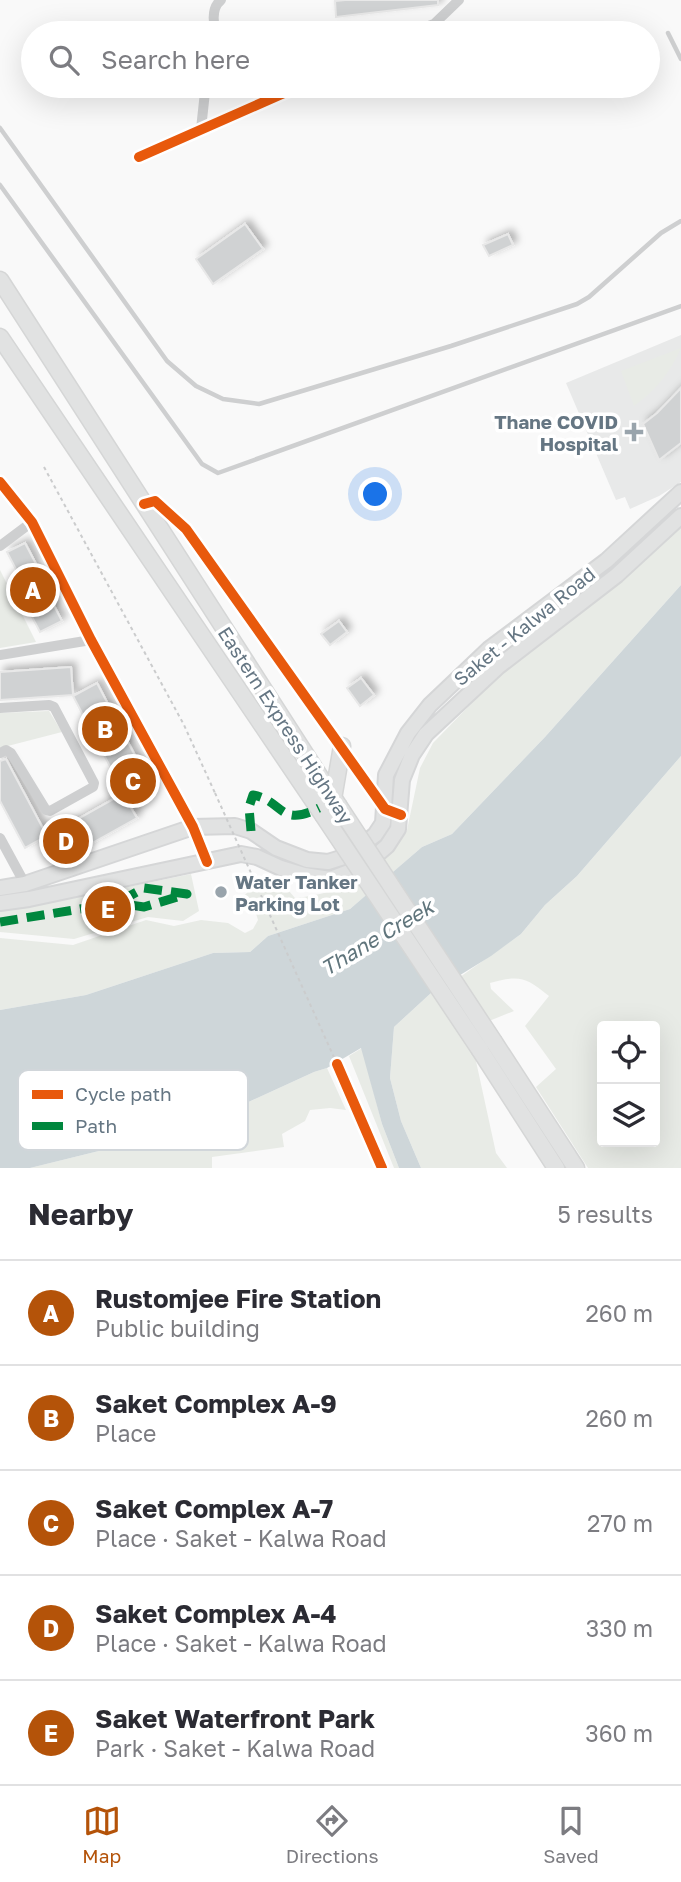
<!DOCTYPE html>
<meta charset="utf-8">
<style>
:root{--surface:#fff;--page:#f7f7f7;--text:#2b2b33;--muted:#7c7c81;--line:#e1e1e2;--accent:#b45309}
body{margin:0;font-family:"Golos Text",sans-serif;background:var(--page);color:var(--text)}
.controls{position:absolute;right:21px;bottom:21px;display:grid;overflow:hidden;border-radius:7px;box-shadow:0 7px 28px #0002}
.controls button{width:63px;height:63px;display:grid;place-items:center;padding:0;border:0;border-bottom:2px solid var(--line);background:var(--surface);color:var(--text);font:35px sans-serif}
.you{position:absolute;left:376px;top:495px;width:24px;height:24px;margin:-18px;border:5px solid #fff;border-radius:50%;background:#1a73e8;box-shadow:0 0 0 10px #1a73e833}
.badge{display:grid;place-items:center;width:46px;height:46px;border-radius:50%;background:var(--accent);color:#fff;font-size:23px;font-weight:700}
.pin{position:absolute;translate:-50% -50%;border:4px solid #fff;box-shadow:0 2px 7px #0006}
.list{margin:0;padding:0;list-style:none}
h2{display:flex;justify-content:space-between;align-items:center;height:91px;margin:0;padding:0 28px;font-size:30px}
h2 small{font-size:23px;font-weight:400;color:var(--muted)}
.list li{display:grid;grid-template-columns:46px 1fr auto;gap:21px;align-items:center;box-sizing:border-box;height:105px;padding:0 28px;border-top:2px solid var(--line)}
.list b{display:block;font-size:26px;white-space:nowrap}
.list p{margin:0;font-size:23px;white-space:nowrap;color:var(--muted)}
.list em{font-size:23px;font-style:normal;color:var(--muted)}
.icon{flex:none;width:38px;height:38px;fill:none;stroke:currentColor;stroke-width:2;stroke-linecap:round;stroke-linejoin:round}
.map{position:relative;flex:none;width:681px;height:1168px;overflow:hidden}
.search{position:absolute;background:var(--surface);box-shadow:0 7px 28px #0002;left:21px;right:21px;top:21px;height:77px;display:flex;align-items:center;gap:18px;box-sizing:border-box;padding:0 24px;border-radius:38px;color:var(--muted);font-size:26px}
.sheet{height:616px;background:var(--surface)}
nav{display:flex;justify-content:space-around;align-items:center;box-sizing:border-box;height:98px;border-top:2px solid var(--line);background:var(--surface);font-size:19px;color:var(--muted)}
nav a{display:grid;justify-items:center;gap:4px}
nav .on{color:var(--accent)}
.map>svg:first-child{display:block}
.built{fill:#e8e9e9}
.green{fill:#e8ebe6;fill-rule:evenodd}
.water{fill:#ced6d9}
.building{fill:#d0d2d3;stroke:#e8e8e8;stroke-width:2;filter:url(#shadow)}
.lines{fill:none;stroke-linecap:round;stroke-linejoin:round}
.secondary-casing{stroke:#d5d6d7;stroke-width:18}
.trunk-casing{stroke:#d5d6d6;stroke-width:19}
.path{stroke:#cbcccd;stroke-width:2;stroke-dasharray:3.5 3.5;stroke-linecap:butt}
.service{stroke:#cecfd0;stroke-width:4.5}
.minor{stroke:#cecfd0;stroke-width:10}
.tertiary{stroke:#cecfd0;stroke-width:12}
.secondary{stroke:#e1e2e2;stroke-width:14}
.trunk{stroke:#e1e2e2;stroke-width:16}
.trunk-bridge-casing{stroke:#d5d6d6;stroke-width:19;stroke-linecap:butt}
.path-bridge{stroke:#cbcccd;stroke-width:2;stroke-dasharray:3.5 3.5;stroke-linecap:butt}
.trunk-bridge{stroke:#e1e2e2;stroke-width:16}
.quiet{stroke:#00873e;stroke-width:9;stroke-dasharray:18 9;stroke-linecap:butt}
.cycleway-casing{stroke:#fff;stroke-width:15}
.cycleway{stroke:#e8590c;stroke-width:10}
.poi-dot{fill:#99a4ac;stroke:#fff;stroke-width:2.5}
.labels{text-anchor:middle;dominant-baseline:central;stroke-width:7;stroke-linejoin:round;paint-order:stroke}
.poi-label{font-size:19px;font-weight:bold;fill:#657683;stroke:#fff;text-anchor:end}
.street-label{font-size:19px;fill:#657683;stroke:#fff}
.water-label{font-size:21px;font-style:italic;fill:#60757c;stroke:#fff}
.key{fill:#fff;stroke:#d1d6da;stroke-width:2}
.key-label{font-size:19px;fill:#657683}
</style>
<div class="map">
<svg width="681" height="1168" viewBox="0 0 681 1168">
<defs>
<filter id="shadow"><feDropShadow dx="4.5" dy="-4.5" stdDeviation="3.5" flood-color="#0004"/></filter>
</defs>
<rect width="100%" height="100%" fill="#f9f9f9"/>
<path class="built" d="M 681,335 L 681,482 L 659,496 L 630,509 L 625,497 L 616,500 L 566,383 Z"/>
<path class="green" d="M 681,348 C 670,373 656,390 634,406 L 621,371 Z
M 681,525 L 681,585 L 545,737 L 452,834 L 422,847 L 392,873 L 384,860 L 407,830 L 420,768 L 433,743 L 501,673 L 621,582 Z
M 0,570 L 36,642 L 0,648 Z
M 49,711 L 62,732 L 0,748 L 0,713 Z
M 681,756 L 681,1168 L 588,1168 L 536,1087 L 556,1069 L 525,1026 L 549,996 C 525,977 520,975 490,983 L 491,989 L 514,1011 L 489,1021 L 460,977 L 521,934 L 545,905 L 577,876 ZM 602,1026 L 655,1026 L 655,1142 L 602,1142 Z
M 191,874 L 199,911 L 183,921 L 148,917 L 74,939 L 0,932 L 0,911 L 35,906 Z
M 267,876 L 283,884 L 295,898 C 319,896 340,889 361,880 L 370,892 L 350,909 L 268,936 L 250,952 L 213,953 L 86,995 L 0,1010 L 0,938 L 73,945 L 146,920 L 174,926 L 201,920 L 228,923 L 245,933 L 253,929 L 258,920 L 254,907 L 245,895 L 256,883 Z
M 431,993 L 474,1052 L 496,1153 L 507,1168 L 421,1168 L 401,1121 L 390,1078 L 394,1027 Z
M 362,1048 L 382,1124 L 399,1168 L 394,1168 L 349,1056 Z
M 327,1068 L 346,1110 L 330,1108 L 310,1110 L 305,1121 L 282,1134 L 284,1147 L 212,1157 L 212,1168 L 30,1168 L 192,1128 L 314,1072 Z"/>
<path class="water" d="M 681,585 L 681,756 L 577,876 L 545,905 L 521,934 L 491,956 L 431,993 L 394,1027 L 390,1078 L 401,1121 L 421,1168 L 399,1168 L 382,1124 L 361,1048 L 327,1068 L 314,1072 L 192,1128 L 30,1168 L 0,1168 L 0,1010 L 86,995 L 213,953 L 250,952 L 268,936 L 350,909 L 422,847 L 452,834 L 545,737 Z"/>
<path class="building" d="M 345,0 L 438,0 L 438,5 L 336,17 L 335,1 Z
M 245,224 L 263,249 L 213,284 L 196,259 Z
M 508,234 L 513,245 L 489,256 L 483,245 Z
M 681,388 L 681,443 L 659,460 L 643,424 L 657,413 Z
M 25,543 L 36,564 L 33,565 L 62,621 L 40,632 L 13,581 L 20,577 L 7,552 Z
M 339,621 L 347,632 L 330,645 L 321,634 Z
M 71,667 L 73,695 L 0,700 L 0,672 Z
M 361,678 L 374,695 L 360,706 L 347,688 Z
M 97,683 L 152,788 L 127,801 L 137,818 L 60,861 L 46,837 L 124,793 L 73,696 Z
M 6,759 L 47,836 L 25,848 L 0,801 L 0,761 Z"/>
<g class="lines">
<defs>
<path id="secondary" d="M 0,888 L 25,884 L 193,827 L 235,826 L 251,831 L 276,848 L 307,860 L 328,862 L 347,856 L 375,835 L 383,823 L 386,775 L 408,733 L 430,705 L 489,649 L 606,561 L 681,492
M 0,903 L 29,899 L 241,854 L 257,857 L 281,868 L 304,875 L 330,879 L 354,870 L 372,859 L 387,846 L 398,829 L 402,780 L 412,755 L 426,734 L 499,666 L 617,575 L 681,516"/>
<path id="trunk" d="M 0,280 L 338,805
M 0,337 L 323,815
M 333,799 L 342,746
M 494,1042 L 576,1168
M 480,1050 L 556,1168"/>
</defs>
<use href="#secondary" class="secondary-casing"/>
<use href="#trunk" class="trunk-casing"/>
<path class="path" d="M 44,467 L 184,725 L 215,793"/>
<path class="service" d="M 668,33 L 681,59
M 0,128 L 167,361 L 196,386 L 223,399 L 259,404 L 451,346 L 577,304 L 589,297 L 661,233 L 681,221
M 0,185 L 202,464 L 218,473 L 681,306"/>
<path class="minor" d="M 216,33 C 213,22 211,8 221,0
M 410,33 L 434,24 L 459,0
M 258,86 L 268,98
M 201,129 L 205,92 L 211,86
M 139,157 L 300,86
M 0,482 L 32,522 L 91,640 L 193,827 L 207,862
M 0,546 L 32,522
M 0,655 L 91,640
M 0,708 L 49,705 L 54,707 L 94,783 L 93,787 L 50,811 L 46,810 L 11,753 L 6,750 L 0,753
M 0,838 L 25,884
M 337,1064 L 382,1168"/>
<path class="tertiary" d="M 144,504 L 155,501 L 186,529 L 385,809 L 401,815"/>
<use href="#secondary" class="secondary"/>
<use href="#trunk" class="trunk"/>
<defs>
<path id="trunk-bridge" d="M 338,805 L 494,1042
M 323,815 L 480,1050"/>
</defs>
<use href="#trunk-bridge" class="trunk-bridge-casing"/>
<path class="path-bridge" d="M 215,793 L 337,1064"/>
<use href="#trunk-bridge" class="trunk-bridge"/>
<path class="quiet" d="M 251,831 L 249,807 L 253,795 C 284,801 279,828 319,808
M 0,922 L 117,903 L 144,907 L 187,894 L 144,888 L 117,903"/>
<defs>
<path id="cycleway" d="M 139,157 L 300,86
M 0,482 L 32,522 L 91,640 L 193,827 L 207,862
M 144,504 L 155,501 L 186,529 L 385,809 L 401,815
M 337,1064 L 382,1168"/>
</defs>
<use href="#cycleway" class="cycleway-casing"/>
<use href="#cycleway" class="cycleway"/>
</g>
<g class="poi-dot">
<path d="M630.5 421.5h7v7h7v7h-7v7h-7v-7h-7v-7h7z"/>
<circle cx="221" cy="892" r="7"/>
</g>
<g class="labels">
<g class="poi-label">
<text x="618" y="421">Thane COVID<tspan x="618" dy="22">Hospital</tspan></text>
<text x="235" y="881" text-anchor="start">Water Tanker<tspan x="235" dy="22">Parking Lot</tspan></text>
</g>
<g class="street-label">
<text transform="translate(524 626) rotate(-39)">Saket - Kalwa Road</text>
<text transform="translate(286 725) rotate(57)">Eastern Express Highway</text>
</g>
<g class="water-label">
<text transform="translate(377 937) rotate(-31)">Thane Creek</text>
</g>
</g>
<rect x="18" y="1070" width="230" height="80" rx="10" class="key"/>
<rect x="32" y="1090" width="31" height="9" fill="#e8590c"/>
<rect x="32" y="1122" width="31" height="8" fill="#00873e"/>
<g class="key-label">
<text x="75" y="1101">Cycle path</text>
<text x="75" y="1133">Path</text>
</g>
</svg>
<div class="controls">
<button><svg class="icon" aria-label="locate" viewBox="0 0 24 24"><circle cx="12" cy="12" r="6"/><path d="M12 2v4M12 18v4M2 12h4M18 12h4"/></svg></button>
<button><svg class="icon" aria-label="layers" viewBox="0 0 24 24"><path d="M12 4l9 5-9 5-9-5zM3 14l9 5 9-5"/></svg></button>
</div>
<div class="you"></div>
<div class="pin badge" style="left:33px;top:590px">A</div>
<div class="pin badge" style="left:105px;top:729px">B</div>
<div class="pin badge" style="left:133px;top:781px">C</div>
<div class="pin badge" style="left:66px;top:841px">D</div>
<div class="pin badge" style="left:108px;top:909px">E</div>
<div class="search"><svg class="icon" aria-label="search" viewBox="0 0 24 24"><circle cx="10" cy="10" r="6"/><path d="M15 15l6 6"/></svg>Search here</div>
</div>
<section class="sheet">
<h2>Nearby<small>5 results</small></h2>
<ul class="list">
<li><span class="badge">A</span><div><b>Rustomjee Fire Station</b><p>Public building</p></div><em>260 m</em></li>
<li><span class="badge">B</span><div><b>Saket Complex A-9</b><p>Place</p></div><em>260 m</em></li>
<li><span class="badge">C</span><div><b>Saket Complex A-7</b><p>Place · Saket - Kalwa Road</p></div><em>270 m</em></li>
<li><span class="badge">D</span><div><b>Saket Complex A-4</b><p>Place · Saket - Kalwa Road</p></div><em>330 m</em></li>
<li><span class="badge">E</span><div><b>Saket Waterfront Park</b><p>Park · Saket - Kalwa Road</p></div><em>360 m</em></li>
</ul>
</section>
<nav>
<a class="on"><svg class="icon" aria-label="map" viewBox="0 0 24 24"><path d="M3 6l6-2 6 2 6-2v14l-6 2-6-2-6 2zM9 4v14M15 6v14"/></svg>Map</a>
<a><svg class="icon" aria-label="directions" viewBox="0 0 24 24"><path d="M12 3l9 9-9 9-9-9zM9 14v-3h6M13 9l2 2-2 2"/></svg>Directions</a>
<a><svg class="icon" aria-label="saved" viewBox="0 0 24 24"><path d="M7 4h10v16l-5-4-5 4z"/></svg>Saved</a>
</nav>
